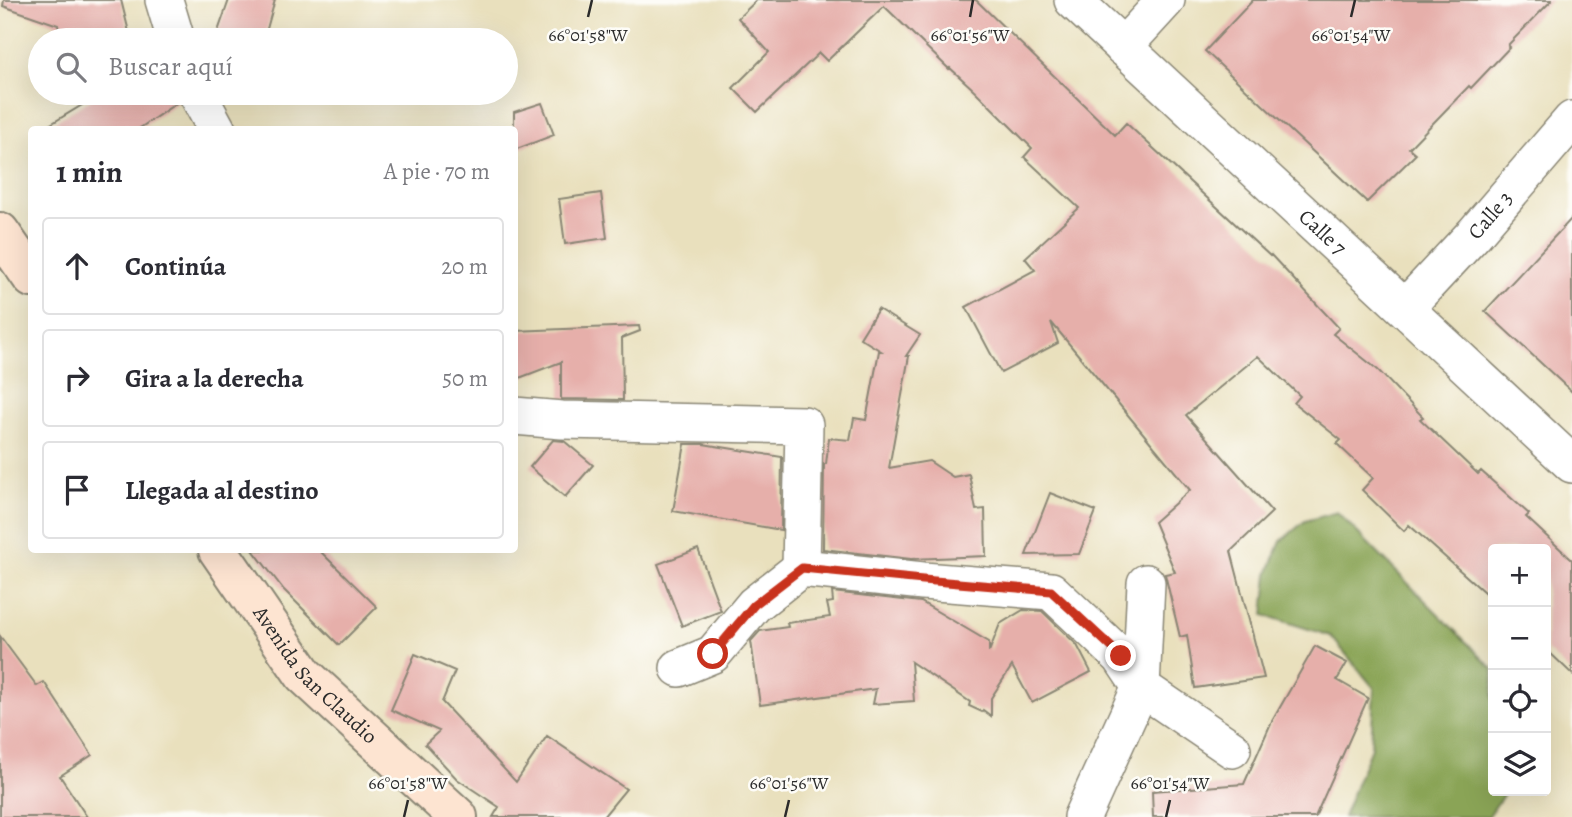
<!DOCTYPE html>
<html lang="es">
<meta charset="utf-8">
<style>
:root{--surface:#fff;--page:#f2f2f3;--text:#2b2b33;--muted:#7c7c81;--line:#e1e1e2}
body{margin:0;font-family:Alegreya,serif;background:var(--page);color:var(--text)}
.controls{position:absolute;right:21px;bottom:21px;display:grid;overflow:hidden;border-radius:7px;box-shadow:0 7px 28px #0002}
.controls button{width:63px;height:63px;display:grid;place-items:center;padding:0;border:0;border-bottom:2px solid var(--line);background:var(--surface);color:var(--text);font:35px sans-serif}
.stop{position:absolute;width:21px;height:21px;margin:-16px;border:5px solid #c8321e;border-radius:50%;background:#fff}
.stop.end{background:#c8321e;border-color:#fff;box-shadow:0 2px 7px #0008}
.list{margin:0;padding:0;list-style:none}
h2{display:flex;justify-content:space-between;align-items:center;height:91px;margin:0;padding:0 28px;font-size:30px}
h2 small{font-size:23px;font-weight:400;color:var(--muted)}
.list li{display:grid;grid-template-columns:46px 1fr auto;gap:21px;align-items:center;box-sizing:border-box;height:98px;margin:0 14px 14px;padding:0 14px;border:2px solid var(--line);border-radius:7px}
.list b{display:block;font-size:26px;white-space:nowrap}
.list em{font-size:23px;font-style:normal;color:var(--muted)}
.icon{flex:none;width:38px;height:38px;fill:none;stroke:currentColor;stroke-width:2;stroke-linecap:round;stroke-linejoin:round}
.map{position:relative;flex:none;width:1572px;height:817px;overflow:hidden}
.search{position:absolute;background:var(--surface);box-shadow:0 7px 28px #0002;left:28px;top:28px;width:490px;height:77px;display:flex;align-items:center;gap:18px;box-sizing:border-box;padding:0 24px;border-radius:38px;color:var(--muted);font-size:26px}
.panel{position:absolute;background:var(--surface);box-shadow:0 7px 28px #0002;left:28px;top:126px;width:490px;height:427px;border-radius:7px}
.map>svg:first-child{display:block}
.forest{fill:#8aa456;stroke:#5a6840;stroke-width:2}
.building{fill:#e6afaa}
.lines{fill:none;stroke-linecap:round;stroke-linejoin:round}
.street-casing{stroke:#8a8674;stroke-width:40}
.secondary-casing{stroke:#8a8674;stroke-width:42}
.street{stroke:#fff;stroke-width:37}
.secondary{stroke:#fde4d1;stroke-width:38}
.route{stroke:#c8321e;stroke-width:9}
.ticks{fill:none;stroke:#2b2b2b;stroke-width:2.5}
.labels{text-anchor:middle;dominant-baseline:central;stroke-width:5;stroke-linejoin:round;paint-order:stroke}
.street-label{font-size:21px;fill:#2b2b2b;stroke:#fdfcf7}
.ticks-label{font-size:18px;text-anchor:middle;fill:#2b2b2b;stroke:#fdfcf7;stroke-width:5;stroke-linejoin:round;paint-order:stroke}
</style>
<div class="map">
<svg width="1572" height="817" viewBox="0 0 1572 817">
<rect width="100%" height="100%" fill="#fdfcf7"/>
<filter id="ink" filterUnits="userSpaceOnUse"><feTurbulence type="fractalNoise" baseFrequency=".0143" numOctaves="2"/><feDisplacementMap in="SourceGraphic" scale="14" xChannelSelector="R" yChannelSelector="G"/><feConvolveMatrix kernelMatrix="1 2 1 2 8 2 1 2 1" color-interpolation-filters="sRGB"/></filter>
<filter id="wash" filterUnits="userSpaceOnUse"><feTurbulence type="fractalNoise" baseFrequency=".00686" numOctaves="4" result="noise"/><feDisplacementMap in="SourceGraphic" scale="28" xChannelSelector="R" yChannelSelector="G"/><feGaussianBlur stdDeviation="1.57" result="paint"/><feColorMatrix in="noise" values="0 0 0 0 0 0 0 0 0 0 0 0 0 0 0 0 0 1.4 0 .05"/><feComposite in="paint" operator="in"/></filter>
<g filter="url(#wash)">
<rect width="100%" height="100%" fill="#e9e0bd"/>
<path class="forest" d="M 1337,512 L 1493,669 L 1493,791 L 1506,791 L 1488,817 L 1343,817 L 1371,747 L 1374,688 L 1331,636 L 1264,615 L 1268,574 L 1281,541 L 1305,521 Z"/>
<g id="blocks">
<path class="building" d="M 4,0 L 121,0 L 131,40 L 61,40 L 58,25 L 3,6 Z
M 229,0 L 275,0 L 265,36 L 277,40 L 215,40 Z
M 757,0 L 976,0 L 1115,135 L 1126,123 L 1270,256 L 1271,255 L 1339,328 L 1333,334 L 1378,370 L 1423,417 L 1420,419 L 1478,474 L 1481,471 L 1529,514 L 1526,517 L 1572,560 L 1572,674 L 1546,649 L 1546,549 L 1493,549 L 1493,600 L 1409,525 L 1404,531 L 1362,490 L 1373,478 L 1337,444 L 1341,440 L 1294,403 L 1300,396 L 1258,356 L 1186,415 L 1272,512 L 1231,551 L 1264,678 L 1195,688 L 1187,635 L 1180,637 L 1165,574 L 1175,572 L 1154,522 L 1190,490 L 1051,322 L 1058,343 L 1001,373 L 966,307 L 1035,270 L 1025,258 L 1079,208 L 1024,157 L 1032,148 L 974,90 L 950,68 L 949,69 L 884,6 L 827,61 L 819,53 L 757,112 L 733,88 L 769,52 L 738,18 Z
M 1253,0 L 1552,0 L 1508,45 L 1510,47 L 1471,88 L 1469,86 L 1409,148 L 1416,154 L 1367,202 L 1205,51 Z
M 102,93 L 176,93 L 178,102 L 137,130 L 41,130 Z
M 542,103 L 554,135 L 514,150 L 514,112 Z
M 601,193 L 607,238 L 565,244 L 559,199 Z
M 1572,218 L 1572,392 L 1485,311 Z
M 878,309 L 920,335 L 906,356 L 909,356 L 889,468 L 929,461 L 953,477 L 969,474 L 976,510 L 985,509 L 986,556 L 911,559 L 823,549 L 824,464 L 826,464 L 829,438 L 850,440 L 854,418 L 866,420 L 879,351 L 881,351 L 860,338 Z
M 639,326 L 640,331 L 622,338 L 623,400 L 561,399 L 561,362 L 514,380 L 514,331 Z
M 553,440 L 564,441 L 593,465 L 565,497 L 530,467 Z
M 685,444 L 703,444 L 782,457 L 781,530 L 673,511 Z
M 1050,493 L 1096,511 L 1079,554 L 1026,555 Z
M 698,549 L 721,611 L 682,626 L 658,564 Z
M 253,550 L 319,550 L 377,607 L 339,645 L 284,590 Z
M 832,592 L 921,602 L 989,642 L 989,652 L 1000,624 L 1023,610 L 1042,611 L 1077,645 L 1091,672 L 1032,703 L 1012,666 L 991,698 L 991,716 L 983,710 L 982,712 L 969,706 L 970,702 L 911,662 L 914,701 L 873,704 L 876,689 L 760,705 L 751,641 L 760,631 L 788,627 L 787,623 L 830,617 L 827,603 L 833,602 Z
M 0,636 L 37,686 L 44,682 L 92,755 L 60,776 L 87,817 L 0,817 Z
M 1315,646 L 1347,663 L 1337,680 L 1368,698 L 1315,817 L 1153,817 L 1152,791 L 1244,784 L 1271,723 Z
M 415,654 L 455,671 L 442,702 L 516,782 L 547,736 L 626,789 L 603,817 L 493,817 L 499,807 L 457,779 L 425,744 L 439,731 L 391,710 Z"/>
</g>
</g>
<g filter="url(#ink)">
<use href="#blocks" fill-opacity="0" stroke="#8a8674" stroke-width="2"/>
<g class="lines">
<defs>
<g id="street">
<path d="M 164,0 L 176,40"/>
<path id="s1" d="M 1073,0 L 1572,464"/>
<path d="M 1123,47 L 1166,0"/>
<path d="M 197,93 L 217,130"/>
<path id="s2" d="M 1405,308 L 1474,234 L 1572,120"/>
<path d="M 514,416 L 562,420 L 804,425 L 801,568"/>
<path d="M 679,668 L 713,654 L 754,605 L 801,568 L 923,581 L 1051,591 L 1121,657 L 1141,687 L 1232,749"/>
<path d="M 1082,817 L 1141,687 L 1146,583"/>
</g>
<g id="secondary">
<path d="M 0,232 L 32,278"/>
<path id="s3" d="M 218,550 L 304,675 L 458,817"/>
</g>
</defs>
<use href="#street" class="street-casing"/>
<use href="#secondary" class="secondary-casing"/>
<use href="#street" class="street"/>
<use href="#secondary" class="secondary"/>
</g>
</g>
<g class="lines" filter="url(#ink)">
<path class="route" d="M 713,654 L 754,605 L 802,568 L 923,580 L 1051,591 L 1121,656"/>
</g>
<path class="ticks" d="M 588,17 L 592,0M 970,17 L 973,0M 1351,17 L 1355,0M 404,817 L 408,800M 785,817 L 789,800M 1166,817 L 1170,800"/>
<g class="labels">
<g class="street-label">
<text stroke="none"><textPath href="#s2" startOffset="126">Calle 3</textPath></text>
<text stroke="none"><textPath href="#s1" startOffset="341">Calle 7</textPath></text>
<text stroke="none"><textPath href="#s3" startOffset="159">Avenida San Claudio</textPath></text>
</g>
</g>
<g class="ticks-label">
<text x="588" y="41">66°01'58"W</text>
<text x="970" y="41">66°01'56"W</text>
<text x="1351" y="41">66°01'54"W</text>
<text x="408" y="789">66°01'58"W</text>
<text x="789" y="789">66°01'56"W</text>
<text x="1170" y="789">66°01'54"W</text>
</g>
</svg>
<div class="controls">
<button>+</button>
<button>−</button>
<button><svg class="icon" aria-label="locate" viewBox="0 0 24 24"><circle cx="12" cy="12" r="6"/><path d="M12 2v4M12 18v4M2 12h4M18 12h4"/></svg></button>
<button><svg class="icon" aria-label="layers" viewBox="0 0 24 24"><path d="M12 4l9 5-9 5-9-5zM3 14l9 5 9-5"/></svg></button>
</div>
<div class="stop" style="left:713px;top:654px"></div>
<div class="stop end" style="left:1121px;top:656px"></div>
<div class="search"><svg class="icon" aria-label="search" viewBox="0 0 24 24"><circle cx="10" cy="10" r="6"/><path d="M15 15l6 6"/></svg>Buscar aquí</div>
<section class="panel">
<h2>1 min<small>A pie · 70 m</small></h2>
<ul class="list">
<li><svg class="icon" aria-label="ahead" viewBox="0 0 24 24"><path d="M12 20V5M6 11l6-6 6 6"/></svg><div><b>Continúa</b></div><em>20 m</em></li>
<li><svg class="icon" aria-label="right" viewBox="0 0 24 24"><path d="M7 20v-9h11M14 6l5 5-5 5"/></svg><div><b>Gira a la derecha</b></div><em>50 m</em></li>
<li><svg class="icon" aria-label="arrive" viewBox="0 0 24 24"><path d="M6 21V4h12l-3 4 3 4H6"/></svg><div><b>Llegada al destino</b></div></li>
</ul>
</section>
</div>
